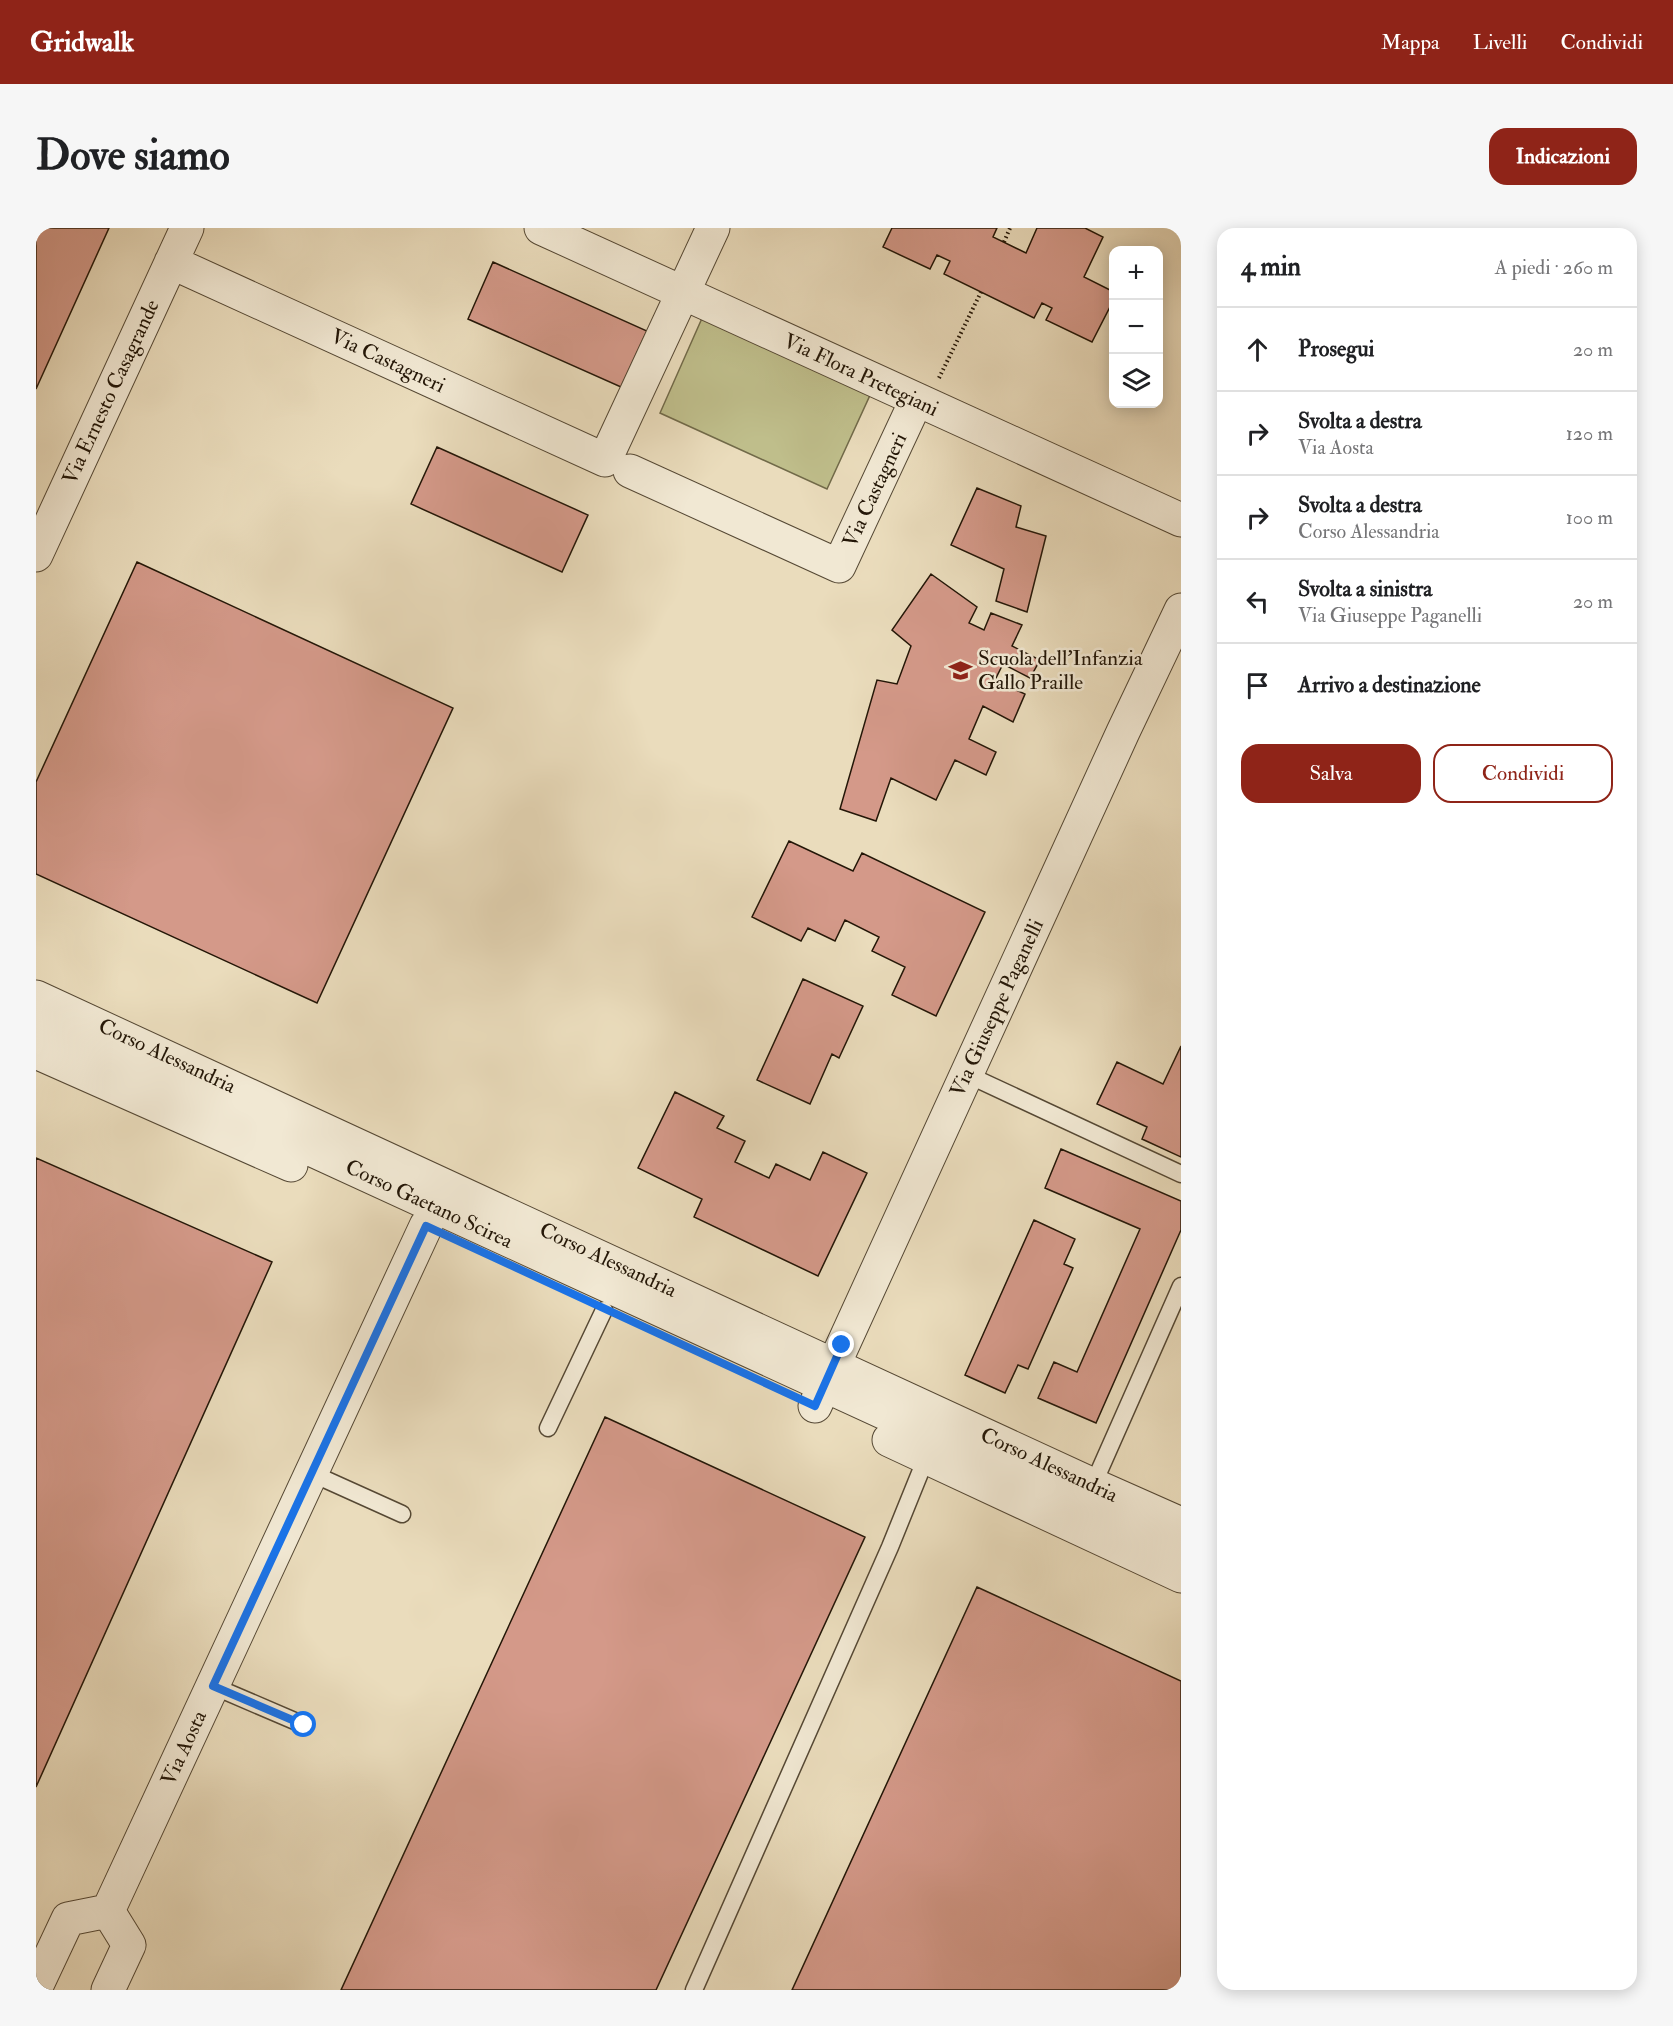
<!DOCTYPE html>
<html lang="it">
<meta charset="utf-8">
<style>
:root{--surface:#fff;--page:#f6f6f6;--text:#202124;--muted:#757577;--line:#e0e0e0;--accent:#8f2418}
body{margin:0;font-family:"IM FELL Double Pica",serif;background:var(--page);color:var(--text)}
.controls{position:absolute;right:18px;top:18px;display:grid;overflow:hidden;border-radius:12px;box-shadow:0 3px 15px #0003}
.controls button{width:54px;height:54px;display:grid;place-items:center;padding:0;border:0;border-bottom:2px solid var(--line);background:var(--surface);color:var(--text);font:30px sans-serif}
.stop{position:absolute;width:18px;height:18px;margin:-14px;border:4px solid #1a73e8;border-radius:50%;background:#fff}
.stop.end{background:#1a73e8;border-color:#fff;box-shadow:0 2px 6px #0008}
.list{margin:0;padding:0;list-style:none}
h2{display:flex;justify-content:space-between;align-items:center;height:78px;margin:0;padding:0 24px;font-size:26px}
h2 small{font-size:20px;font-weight:400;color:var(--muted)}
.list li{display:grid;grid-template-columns:39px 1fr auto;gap:18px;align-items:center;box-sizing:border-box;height:84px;padding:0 24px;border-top:2px solid var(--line)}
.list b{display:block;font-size:22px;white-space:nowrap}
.list p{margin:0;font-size:20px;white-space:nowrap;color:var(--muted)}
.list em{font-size:20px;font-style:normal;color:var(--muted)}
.actions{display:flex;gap:12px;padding:18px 24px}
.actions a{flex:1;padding:14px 0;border:2px solid var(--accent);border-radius:18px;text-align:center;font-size:21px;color:var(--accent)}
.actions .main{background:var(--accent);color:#fff}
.icon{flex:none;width:33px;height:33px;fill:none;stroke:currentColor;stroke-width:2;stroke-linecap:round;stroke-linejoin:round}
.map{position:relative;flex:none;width:1145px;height:1762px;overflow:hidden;border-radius:18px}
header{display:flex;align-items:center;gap:36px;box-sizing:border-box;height:84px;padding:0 30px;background:var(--accent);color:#fff}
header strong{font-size:28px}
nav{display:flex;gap:33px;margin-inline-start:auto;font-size:21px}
.intro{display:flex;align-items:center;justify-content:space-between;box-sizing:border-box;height:144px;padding:0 36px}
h1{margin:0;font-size:42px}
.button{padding:15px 27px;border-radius:18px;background:var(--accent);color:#fff;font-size:21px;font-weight:700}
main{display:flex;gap:36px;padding:0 36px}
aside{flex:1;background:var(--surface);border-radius:18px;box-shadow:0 3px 15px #0003}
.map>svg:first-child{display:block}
.green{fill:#bfbe8b;stroke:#716a49;stroke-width:1.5}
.building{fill:#d49989;stroke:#231607;stroke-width:1.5}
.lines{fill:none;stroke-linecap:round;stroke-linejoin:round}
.service-casing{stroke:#554834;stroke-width:19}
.minor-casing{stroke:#554834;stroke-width:35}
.tertiary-casing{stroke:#554834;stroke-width:35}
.path{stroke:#231607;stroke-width:4;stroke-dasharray:1.5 3;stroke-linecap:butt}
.service{stroke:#f1e8d3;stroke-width:16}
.minor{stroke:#f1e8d3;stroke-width:33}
.tertiary{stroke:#f1e8d3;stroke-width:33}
.route{stroke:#1a73e8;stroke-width:8}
.labels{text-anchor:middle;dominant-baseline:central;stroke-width:5;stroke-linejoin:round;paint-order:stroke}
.street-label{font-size:21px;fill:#231607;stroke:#f1e8d3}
.poi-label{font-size:21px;fill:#231607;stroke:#f1e8d3;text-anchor:start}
</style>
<header>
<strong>Gridwalk</strong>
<nav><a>Mappa</a><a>Livelli</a><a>Condividi</a></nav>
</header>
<div class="intro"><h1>Dove siamo</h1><a class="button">Indicazioni</a></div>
<main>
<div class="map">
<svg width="1145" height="1762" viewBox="0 0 1145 1762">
<rect width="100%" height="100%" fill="#eadcbc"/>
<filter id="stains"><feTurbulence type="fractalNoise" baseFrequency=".00333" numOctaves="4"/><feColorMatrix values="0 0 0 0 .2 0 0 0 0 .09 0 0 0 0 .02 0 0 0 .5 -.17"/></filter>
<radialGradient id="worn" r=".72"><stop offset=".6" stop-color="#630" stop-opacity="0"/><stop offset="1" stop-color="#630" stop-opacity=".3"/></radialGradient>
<path class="green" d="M 667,88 L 835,165 L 791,261 L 624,185 Z"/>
<path class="building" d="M 0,0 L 73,0 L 0,161 Z
M 856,0 L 961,0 L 957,9 L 990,25 L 1001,0 L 1049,0 L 1067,9 L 1048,49 L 1078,64 L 1078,71 L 1056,114 L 1010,92 L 1016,80 L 1006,75 L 998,90 L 908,46 L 914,33 L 901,27 L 894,41 L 847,19 Z
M 457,34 L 611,103 L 585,159 L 432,91 Z
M 401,219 L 552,287 L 526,344 L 375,276 Z
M 941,260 L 985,278 L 980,299 L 1010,308 L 991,384 L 960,373 L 968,341 L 915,317 Z
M 101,334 L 417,480 L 281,775 L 0,646 L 0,554 Z
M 895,346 L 941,379 L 933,395 L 948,402 L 955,385 L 986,397 L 976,418 L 1004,432 L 994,450 L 967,436 L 959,452 L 989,466 L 977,494 L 947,478 L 933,511 L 960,524 L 950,547 L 919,532 L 900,572 L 855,550 L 840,593 L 804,581 L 841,452 L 861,456 L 875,418 L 856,402 Z
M 753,613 L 817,643 L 826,625 L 949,684 L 900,788 L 856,767 L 869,739 L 836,723 L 843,709 L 809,692 L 799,713 L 772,700 L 765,713 L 716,689 Z
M 767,751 L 827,778 L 803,830 L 796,826 L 774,876 L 721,852 Z
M 1145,818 L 1145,929 L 1106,911 L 1111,899 L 1061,876 L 1081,834 L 1127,856 Z
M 639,864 L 688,888 L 681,900 L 709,913 L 699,934 L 733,950 L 740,936 L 774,952 L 787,924 L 831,945 L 782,1048 L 658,989 L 666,971 L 602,940 Z
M 1025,921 L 1145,973 L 1145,1002 L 1060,1195 L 1002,1170 L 1018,1134 L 1041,1144 L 1104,1001 L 1009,960 Z
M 0,930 L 236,1034 L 0,1559 Z
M 998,992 L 1039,1011 L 1028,1036 L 1037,1040 L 992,1141 L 982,1137 L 969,1165 L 929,1147 Z
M 569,1189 L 829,1309 L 620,1762 L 305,1762 Z
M 941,1359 L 1145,1453 L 1145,1762 L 756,1762 Z"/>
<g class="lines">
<defs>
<path id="service" d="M 930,846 L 1145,946
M 512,1200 L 568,1082
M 275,1245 L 366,1286
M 1057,1257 L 1145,1058
M 177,1458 L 268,1497
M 658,1762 L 854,1319 L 890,1230"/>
<path id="minor" d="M 505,0 L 1145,292
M 135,34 L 569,232 L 677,0
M 594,243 L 803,338 L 880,173
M 0,327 L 151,0
M 0,769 L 1057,1257 L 1145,1296
M 779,1178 L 1087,504 L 1145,382
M 72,1683 L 390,998
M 0,1759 L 32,1691 L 72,1683
M 72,1762 L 93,1717 L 72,1683"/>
<path id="tertiary" d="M 0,795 L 1145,1321
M 0,824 L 255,937
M 853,1212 L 1145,1348"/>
</defs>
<use href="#service" class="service-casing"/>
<use href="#minor" class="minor-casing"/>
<use href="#tertiary" class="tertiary-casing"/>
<path class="path" d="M 968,14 L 974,0
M 903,150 L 945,64"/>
<use href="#service" class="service"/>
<use href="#minor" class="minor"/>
<use href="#tertiary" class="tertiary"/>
</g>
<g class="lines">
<path class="route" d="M 268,1497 L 177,1458 L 390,998 L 779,1178 L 806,1117"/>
</g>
<defs>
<symbol id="school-bare" viewBox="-9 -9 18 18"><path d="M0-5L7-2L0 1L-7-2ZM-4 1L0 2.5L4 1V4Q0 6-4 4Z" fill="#8f2418" stroke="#f1e8d3" stroke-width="2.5" paint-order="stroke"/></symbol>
</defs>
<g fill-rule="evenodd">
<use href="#school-bare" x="908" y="426" width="33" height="33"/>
</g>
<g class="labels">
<g class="street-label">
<text transform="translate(352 133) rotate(25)">Via Castagneri</text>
<text transform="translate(825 147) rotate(25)">Via Flora Pretegiani</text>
<text transform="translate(75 164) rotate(-65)">Via Ernesto Casagrande</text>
<text transform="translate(839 262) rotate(-65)">Via Castagneri</text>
<text transform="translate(961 780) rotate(-65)">Via Giuseppe Paganelli</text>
<text transform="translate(131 828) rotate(25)">Corso Alessandria</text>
<text transform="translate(393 976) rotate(25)">Corso Gaetano Scirea</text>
<text transform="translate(572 1032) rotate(25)">Corso Alessandria</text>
<text transform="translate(1013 1237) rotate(25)">Corso Alessandria</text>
<text transform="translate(148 1520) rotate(-65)">Via Aosta</text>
</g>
<g class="poi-label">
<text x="942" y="430">Scuola dell'Infanzia<tspan x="942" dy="24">Gallo Praille</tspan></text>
</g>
</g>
<rect width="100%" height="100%" filter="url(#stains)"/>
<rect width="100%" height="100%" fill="url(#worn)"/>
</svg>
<div class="controls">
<button>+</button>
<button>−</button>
<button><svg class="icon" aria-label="layers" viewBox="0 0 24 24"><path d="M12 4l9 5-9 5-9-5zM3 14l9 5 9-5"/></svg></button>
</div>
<div class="stop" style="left:268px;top:1497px"></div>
<div class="stop end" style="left:806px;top:1117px"></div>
</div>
<aside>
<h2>4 min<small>A piedi · 260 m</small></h2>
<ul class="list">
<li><svg class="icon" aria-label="ahead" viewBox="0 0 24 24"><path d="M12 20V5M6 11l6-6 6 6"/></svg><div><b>Prosegui</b></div><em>20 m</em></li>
<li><svg class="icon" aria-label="right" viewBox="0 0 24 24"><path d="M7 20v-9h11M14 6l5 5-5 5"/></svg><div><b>Svolta a destra</b><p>Via Aosta</p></div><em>120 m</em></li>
<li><svg class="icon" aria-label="right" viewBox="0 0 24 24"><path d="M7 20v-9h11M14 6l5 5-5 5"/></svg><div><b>Svolta a destra</b><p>Corso Alessandria</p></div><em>100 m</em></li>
<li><svg class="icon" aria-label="left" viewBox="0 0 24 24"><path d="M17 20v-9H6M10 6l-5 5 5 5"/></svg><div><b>Svolta a sinistra</b><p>Via Giuseppe Paganelli</p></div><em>20 m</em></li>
<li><svg class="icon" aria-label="arrive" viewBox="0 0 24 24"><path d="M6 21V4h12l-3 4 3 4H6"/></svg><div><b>Arrivo a destinazione</b></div></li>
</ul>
<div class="actions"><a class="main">Salva</a><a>Condividi</a></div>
</aside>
</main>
